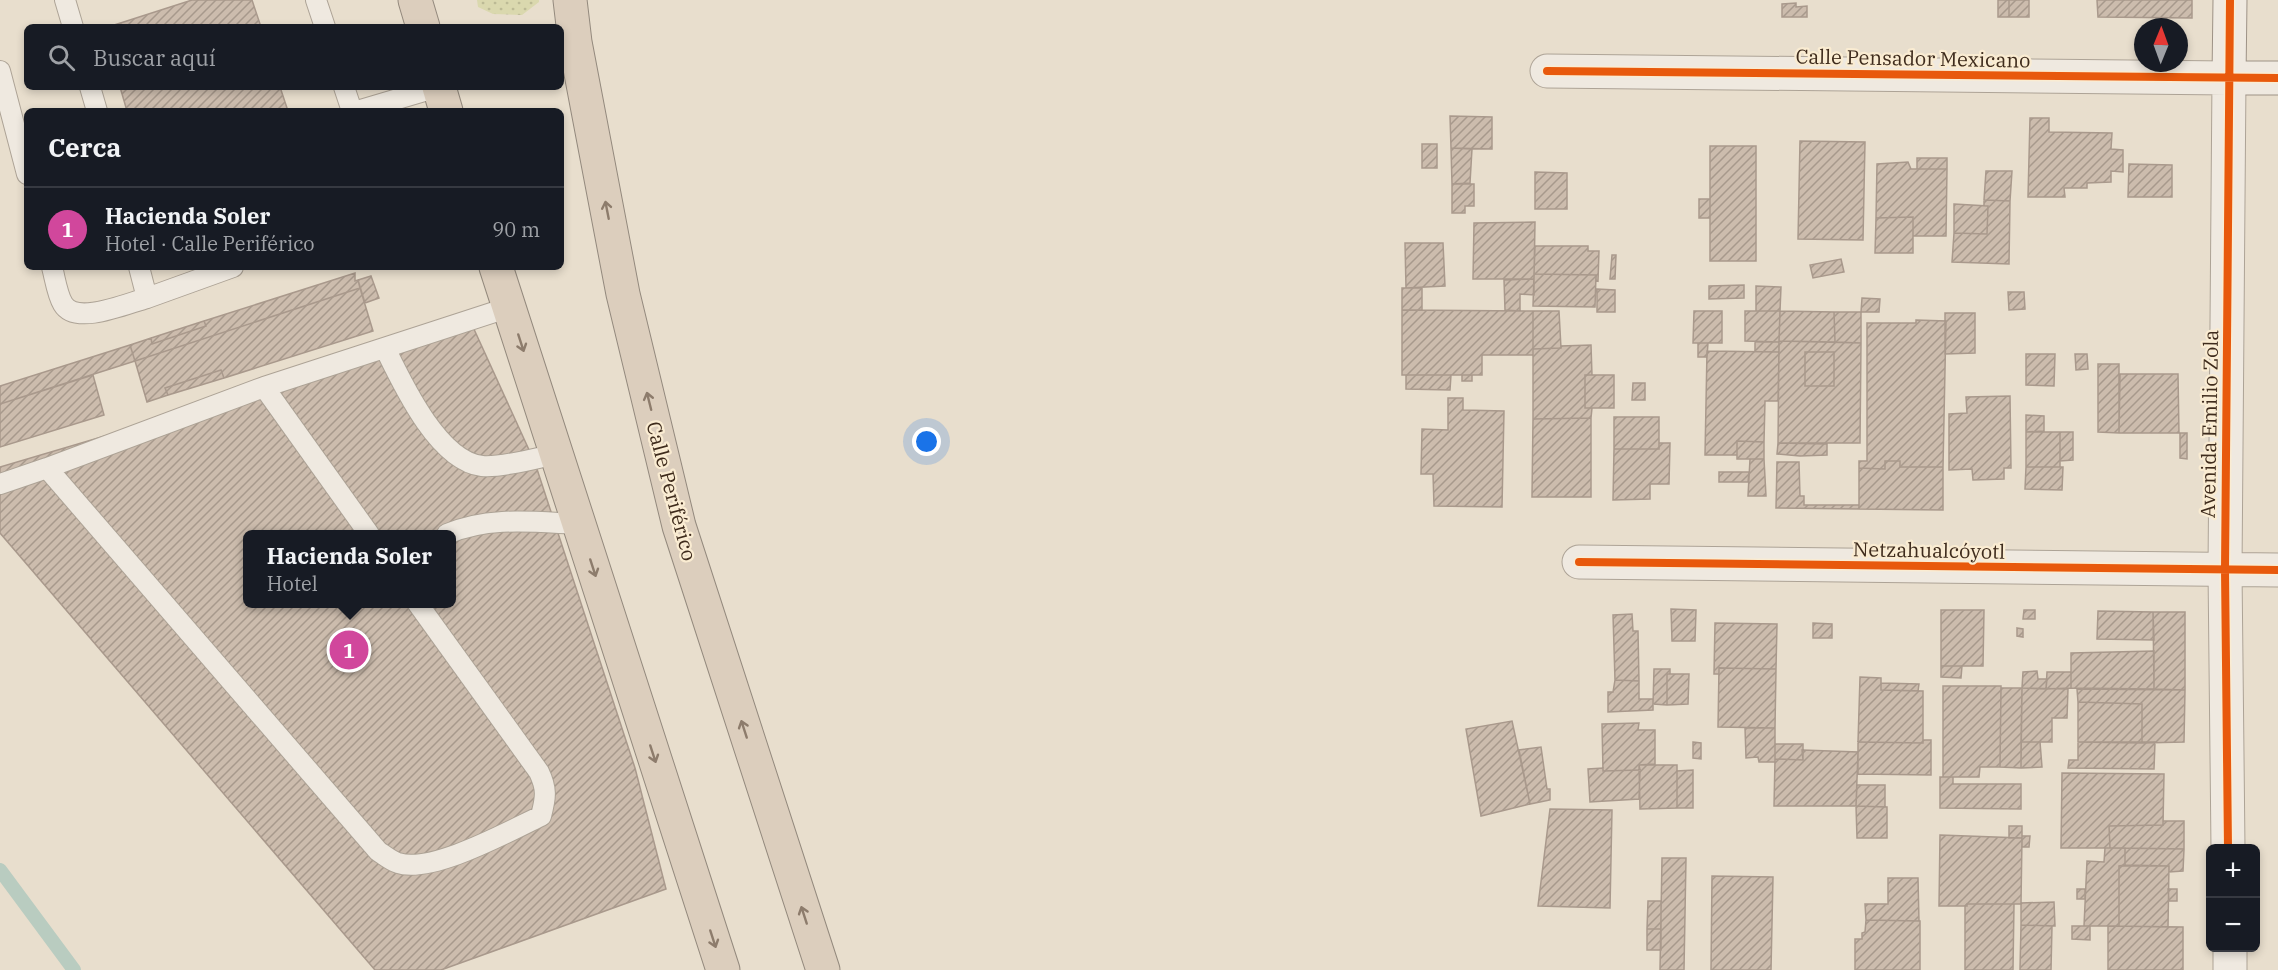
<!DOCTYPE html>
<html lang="es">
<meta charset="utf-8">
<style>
:root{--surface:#171b24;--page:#20242c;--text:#f1f3f6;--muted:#9ea1a6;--line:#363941;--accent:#ea580c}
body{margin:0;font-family:"IBM Plex Serif",serif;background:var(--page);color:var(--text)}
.controls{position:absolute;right:18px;bottom:18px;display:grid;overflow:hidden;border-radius:9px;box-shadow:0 3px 9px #0003}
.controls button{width:54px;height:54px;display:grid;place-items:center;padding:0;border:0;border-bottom:2px solid var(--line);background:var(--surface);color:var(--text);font:30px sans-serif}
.compass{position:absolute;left:2134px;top:18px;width:54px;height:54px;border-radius:50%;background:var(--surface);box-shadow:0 3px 9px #0003;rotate:1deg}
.you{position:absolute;left:927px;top:442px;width:21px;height:21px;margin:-15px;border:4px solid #fff;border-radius:50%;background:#1a73e8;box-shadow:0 0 0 9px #1a73e833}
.badge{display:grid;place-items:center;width:39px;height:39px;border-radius:50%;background:var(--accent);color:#fff;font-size:20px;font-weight:700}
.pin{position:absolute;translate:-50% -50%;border:3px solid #fff;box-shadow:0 2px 6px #0006}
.popup{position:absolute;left:243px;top:530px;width:213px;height:78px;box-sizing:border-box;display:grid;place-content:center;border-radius:9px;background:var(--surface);filter:drop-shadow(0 2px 4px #0005);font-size:20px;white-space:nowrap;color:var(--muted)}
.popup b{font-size:22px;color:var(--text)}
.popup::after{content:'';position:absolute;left:50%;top:100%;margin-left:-12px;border:12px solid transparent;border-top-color:var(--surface)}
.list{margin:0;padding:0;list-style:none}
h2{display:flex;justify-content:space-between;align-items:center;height:78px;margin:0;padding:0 24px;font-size:26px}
h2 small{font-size:20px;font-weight:400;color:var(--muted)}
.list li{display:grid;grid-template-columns:39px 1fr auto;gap:18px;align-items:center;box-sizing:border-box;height:84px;padding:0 24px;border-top:2px solid var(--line)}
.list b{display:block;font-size:22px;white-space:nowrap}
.list p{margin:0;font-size:20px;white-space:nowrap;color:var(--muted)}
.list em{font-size:20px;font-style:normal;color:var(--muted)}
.icon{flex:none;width:33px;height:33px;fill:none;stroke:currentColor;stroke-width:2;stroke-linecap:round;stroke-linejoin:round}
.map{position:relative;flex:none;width:2278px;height:970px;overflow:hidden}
.search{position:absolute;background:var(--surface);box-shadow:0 3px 9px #0003;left:24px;top:24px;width:540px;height:66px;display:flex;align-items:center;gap:15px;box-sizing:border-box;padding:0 21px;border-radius:9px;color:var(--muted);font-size:22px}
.panel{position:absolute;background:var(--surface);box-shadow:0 3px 9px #0003;left:24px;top:108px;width:540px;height:162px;border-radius:9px}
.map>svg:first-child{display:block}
.grass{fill:url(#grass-dots)}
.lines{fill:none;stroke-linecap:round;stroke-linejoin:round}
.stream{stroke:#b9ccc0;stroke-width:14}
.building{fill:url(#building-hatch);stroke:#a9998c;stroke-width:1.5;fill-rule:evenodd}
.lane-casing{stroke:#ada396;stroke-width:22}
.street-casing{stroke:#ada396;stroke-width:35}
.secondary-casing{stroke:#9d9286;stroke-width:35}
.highway-casing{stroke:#93897d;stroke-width:35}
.lane{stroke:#efe9e0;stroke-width:20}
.street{stroke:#efe9e0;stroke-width:33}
.secondary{stroke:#efe9e0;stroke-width:33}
.highway{stroke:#dccebd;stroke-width:33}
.cycleway-casing{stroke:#faecd2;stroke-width:11}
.cycleway{stroke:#e8590c;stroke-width:8}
.oneway{stroke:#8d7c6c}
.labels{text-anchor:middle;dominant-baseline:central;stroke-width:4.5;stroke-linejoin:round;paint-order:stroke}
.street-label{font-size:20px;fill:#3e2b1c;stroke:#faecd2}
</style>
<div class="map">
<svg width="2278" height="970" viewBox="0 0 2278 970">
<defs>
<pattern id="grass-dots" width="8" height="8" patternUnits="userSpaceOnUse" patternTransform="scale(1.5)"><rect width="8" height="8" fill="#dad8ae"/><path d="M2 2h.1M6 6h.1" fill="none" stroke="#bcba95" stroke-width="1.8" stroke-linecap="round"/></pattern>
<pattern id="building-hatch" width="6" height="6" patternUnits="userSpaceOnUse" patternTransform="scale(1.5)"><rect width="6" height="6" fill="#ccbcad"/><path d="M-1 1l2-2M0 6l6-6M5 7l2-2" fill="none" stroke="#a7998c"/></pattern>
</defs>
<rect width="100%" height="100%" fill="#e8decd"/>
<path class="grass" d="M 477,0 L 539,0 L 539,2 L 522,15 L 493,14 L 478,7 Z"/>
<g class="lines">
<path class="stream" d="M 0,870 L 74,970"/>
</g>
<path class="building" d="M 192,0 L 252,0 L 261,27 L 108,27 Z
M 1998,0 L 2009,0 L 2009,17 L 1998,17 Z
M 2009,0 L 2029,0 L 2029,17 L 2009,17 Z
M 2097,0 L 2192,0 L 2192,18 L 2098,17 Z
M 1796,3 L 1796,7 L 1807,6 L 1807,17 L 1782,17 L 1782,4 Z
M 120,87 L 280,87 L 288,111 L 127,111 Z
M 1450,116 L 1492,117 L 1492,149 L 1451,148 Z
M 2030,118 L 2049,118 L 2049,132 L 2112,133 L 2111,149 L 2123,150 L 2123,172 L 2111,171 L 2111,182 L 2087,183 L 2087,188 L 2064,188 L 2065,197 L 2028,197 Z
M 1800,141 L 1865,142 L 1863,240 L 1798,239 Z
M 1422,144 L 1437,144 L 1437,168 L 1422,168 Z
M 1710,146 L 1756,146 L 1756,261 L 1710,261 Z
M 1451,148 L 1472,149 L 1470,183 L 1452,184 Z
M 1917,158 L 1947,158 L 1947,169 L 1917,169 Z
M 1908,162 L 1911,169 L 1947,169 L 1946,236 L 1913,236 L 1913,217 L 1876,218 L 1877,164 Z
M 2129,164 L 2172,165 L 2172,197 L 2128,197 Z
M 1986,171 L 2012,171 L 2010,201 L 1984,200 Z
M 1535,172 L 1567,173 L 1567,209 L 1535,209 Z
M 1452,184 L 1474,184 L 1474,206 L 1465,206 L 1465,213 L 1452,213 Z
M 1699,199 L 1710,199 L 1710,218 L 1699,218 Z
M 1984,200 L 2010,201 L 2009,264 L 1952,262 L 1954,233 L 1987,234 L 1988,206 L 1984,206 Z
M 1954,204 L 1988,206 L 1987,234 L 1954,233 Z
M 1913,217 L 1913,253 L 1875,253 L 1876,218 Z
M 1535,222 L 1534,279 L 1473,279 L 1474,223 Z
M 1405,243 L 1443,243 L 1445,286 L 1406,288 Z
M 1535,246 L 1588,246 L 1588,251 L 1599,251 L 1598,281 L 1596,280 L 1596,275 L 1534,274 Z
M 1612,255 L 1616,255 L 1615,279 L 1610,279 Z
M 1841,259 L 1844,272 L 1813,278 L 1810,265 Z
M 355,273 L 355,281 L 358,280 L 360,288 L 135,361 L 130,345 L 151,338 L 152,344 L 206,326 L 204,321 Z
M 1534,274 L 1596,275 L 1595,307 L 1533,306 Z
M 371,276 L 379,298 L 365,303 L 358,280 Z
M 1534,279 L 1534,295 L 1520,294 L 1520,311 L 1505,310 L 1504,280 Z
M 1744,285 L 1744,298 L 1709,299 L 1709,286 Z
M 1756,286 L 1781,287 L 1780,311 L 1756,311 Z
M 360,288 L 373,331 L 224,378 L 221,370 L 165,388 L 168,395 L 147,402 L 135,361 Z
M 1402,288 L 1422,288 L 1422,310 L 1402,310 Z
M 1597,289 L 1615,290 L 1615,312 L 1597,312 Z
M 2008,292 L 2024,292 L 2025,309 L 2009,310 Z
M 1862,298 L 1880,299 L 1879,312 L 1861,312 Z
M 1402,310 L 1533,311 L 1533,355 L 1482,355 L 1482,375 L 1402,375 Z
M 1533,311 L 1559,311 L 1561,348 L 1533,349 Z
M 1694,311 L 1722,311 L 1722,343 L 1693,343 Z
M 1745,311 L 1780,311 L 1779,342 L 1745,341 Z
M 1780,311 L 1834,312 L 1835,342 L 1779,341 Z
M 1834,312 L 1861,312 L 1861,343 L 1835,342 Z
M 1945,313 L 1975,313 L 1975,353 L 1945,354 Z
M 1916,320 L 1946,321 L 1943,467 L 1900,467 L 1900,461 L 1885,461 L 1885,469 L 1859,468 L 1859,461 L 1867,461 L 1867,323 L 1916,323 Z
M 204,321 L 206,326 L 152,344 L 151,338 Z
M 473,327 L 535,463 L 635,768 L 666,889 L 441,970 L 375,970 L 0,533 L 0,467 ZM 247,534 L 451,534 L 451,604 L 247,604 Z
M 1779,341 L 1861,343 L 1860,443 L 1778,443 ZM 1805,352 L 1834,352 L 1834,386 L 1805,386 Z
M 1755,342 L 1779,342 L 1779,352 L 1755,352 Z
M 1698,343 L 1708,343 L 1707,357 L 1698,357 Z
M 130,345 L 135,361 L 0,404 L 0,386 Z
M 1591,345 L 1592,375 L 1585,375 L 1585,408 L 1592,408 L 1591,418 L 1533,419 L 1533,349 L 1561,348 L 1561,346 Z
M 1707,351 L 1779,352 L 1778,401 L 1765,401 L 1764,442 L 1737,441 L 1737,455 L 1705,455 Z
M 1805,352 L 1834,352 L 1834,386 L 1805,386 Z
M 2026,354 L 2055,354 L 2054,386 L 2026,385 Z
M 2075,354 L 2087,354 L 2088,369 L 2076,370 Z
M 2098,364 L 2119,364 L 2119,433 L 2098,432 Z
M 221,370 L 224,378 L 168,395 L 165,388 Z
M 2120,374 L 2178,374 L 2179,433 L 2119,433 Z
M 93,375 L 104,415 L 0,447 L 0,404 Z
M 1406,375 L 1451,375 L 1450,390 L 1406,389 Z
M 1462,375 L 1472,375 L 1472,381 L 1462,381 Z
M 1585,375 L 1614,375 L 1614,408 L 1585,408 Z
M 1633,383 L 1645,383 L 1645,400 L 1632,400 Z
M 2010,396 L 2011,468 L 2004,468 L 2004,479 L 1973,480 L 1972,469 L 1949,470 L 1949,414 L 1967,413 L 1966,397 Z
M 1448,398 L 1463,398 L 1463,410 L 1504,411 L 1502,507 L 1434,506 L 1433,474 L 1421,474 L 1422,429 L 1448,430 Z
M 2026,415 L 2044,416 L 2044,431 L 2026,432 Z
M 1614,417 L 1659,417 L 1659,449 L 1614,449 Z
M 1591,418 L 1591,497 L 1532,497 L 1533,419 Z
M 2026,432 L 2060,432 L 2060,467 L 2026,467 Z
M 2060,432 L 2073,432 L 2073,460 L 2060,461 Z
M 2180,433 L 2187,433 L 2187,459 L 2180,458 Z
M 1737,441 L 1764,442 L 1764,459 L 1737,459 Z
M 1659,443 L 1670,443 L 1669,484 L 1650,484 L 1650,499 L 1613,500 L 1614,449 L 1659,449 Z
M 1778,443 L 1827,444 L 1827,455 L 1800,456 L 1777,454 Z
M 1750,459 L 1764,459 L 1766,496 L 1748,496 Z
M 1885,461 L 1900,461 L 1900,467 L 1943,467 L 1943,510 L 1859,509 L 1859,468 L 1885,469 Z
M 1777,462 L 1799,462 L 1800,496 L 1804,496 L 1804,505 L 1859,505 L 1859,509 L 1776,508 Z
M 2026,467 L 2063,467 L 2062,490 L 2025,489 Z
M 1719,472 L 1749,472 L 1748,482 L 1719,482 Z
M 1671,609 L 1696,610 L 1695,641 L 1672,641 Z
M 1941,610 L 1984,610 L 1983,666 L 1941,666 Z
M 2024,610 L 2035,610 L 2035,619 L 2023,619 Z
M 2098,611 L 2153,612 L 2154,640 L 2097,639 Z
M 2153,612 L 2185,612 L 2185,690 L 2154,689 Z
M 1632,614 L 1633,631 L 1638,631 L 1639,681 L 1615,680 L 1613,615 Z
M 1715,623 L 1777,624 L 1776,669 L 1719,668 L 1719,674 L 1714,674 Z
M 1813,623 L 1832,624 L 1832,638 L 1813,638 Z
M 2017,628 L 2023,629 L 2023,637 L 2017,636 Z
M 2154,651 L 2154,689 L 2071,688 L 2071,653 Z
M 1941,666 L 1962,666 L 1961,678 L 1941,677 Z
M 1719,668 L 1776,669 L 1775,728 L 1718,727 Z
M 1654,669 L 1670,669 L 1670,674 L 1667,674 L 1667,705 L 1653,704 Z
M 2037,671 L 2038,679 L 2047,679 L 2046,689 L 2022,688 L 2023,672 Z
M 2047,672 L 2071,672 L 2071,688 L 2046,689 Z
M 1667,674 L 1689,674 L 1688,704 L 1667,705 Z
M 1860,677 L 1881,678 L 1881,690 L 1923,691 L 1923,743 L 1858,742 Z
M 1615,680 L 1639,681 L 1639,699 L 1653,699 L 1653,710 L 1608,712 L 1608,692 L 1613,692 Z
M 1881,683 L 1919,684 L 1918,691 L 1881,690 Z
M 1943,686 L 2001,686 L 2000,767 L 1980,767 L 1979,777 L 1943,777 Z
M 2001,688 L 2022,688 L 2021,768 L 2000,767 Z
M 2022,688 L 2068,689 L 2067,718 L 2052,718 L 2052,742 L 2021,742 Z
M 2077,689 L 2185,690 L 2184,742 L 2142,743 L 2142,704 L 2078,702 Z
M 2078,702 L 2142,704 L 2142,743 L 2078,742 Z
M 1512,721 L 1530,804 L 1481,816 L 1466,729 Z
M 1639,723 L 1638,730 L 1655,730 L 1655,764 L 1639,765 L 1640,770 L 1603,771 L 1602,724 Z
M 1745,728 L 1775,728 L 1775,762 L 1759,762 L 1758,757 L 1746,758 Z
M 1923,740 L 1931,740 L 1931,775 L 1858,774 L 1858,742 L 1923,743 Z
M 1693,742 L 1701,743 L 1701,759 L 1693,758 Z
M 2021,742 L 2040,742 L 2042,767 L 2021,768 Z
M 2078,742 L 2155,742 L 2154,769 L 2068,768 L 2069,760 L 2078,760 Z
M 1775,744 L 1803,744 L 1803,760 L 1775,759 Z
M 1541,747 L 1547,789 L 1550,789 L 1550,800 L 1530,804 L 1519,750 Z
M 1802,750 L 1858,752 L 1856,806 L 1774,806 L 1775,759 L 1803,760 Z
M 1639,765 L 1677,765 L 1677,808 L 1640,809 Z
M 1603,768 L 1603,771 L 1640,770 L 1639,799 L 1590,802 L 1588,769 Z
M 1693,770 L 1693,808 L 1677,808 L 1677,771 Z
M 2062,773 L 2164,774 L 2163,825 L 2109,826 L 2110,848 L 2061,848 Z
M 1940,777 L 1953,777 L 1953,784 L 2021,784 L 2021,809 L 1940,808 Z
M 1857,785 L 1885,785 L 1885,807 L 1856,806 Z
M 1856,806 L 1887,807 L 1887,838 L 1857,838 Z
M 1550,809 L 1612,810 L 1610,908 L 1538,906 Z
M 2163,821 L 2184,821 L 2184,849 L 2110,848 L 2109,826 L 2163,825 Z
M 2009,826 L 2022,826 L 2022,838 L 2009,838 Z
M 1940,835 L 2022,838 L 2021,904 L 1967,904 L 1967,906 L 1939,906 Z
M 2022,836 L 2030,836 L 2029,847 L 2022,847 Z
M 2105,848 L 2125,848 L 2125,865 L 2119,866 L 2119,926 L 2084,926 L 2087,861 L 2104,862 Z
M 2125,848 L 2184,849 L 2183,871 L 2169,872 L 2169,866 L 2125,865 Z
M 1662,858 L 1686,858 L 1684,970 L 1660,970 Z
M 2119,866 L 2169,866 L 2168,927 L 2119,926 Z
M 1712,876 L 1773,877 L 1771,970 L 1711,970 Z
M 1888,878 L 1918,878 L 1919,921 L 1866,920 L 1865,904 L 1888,904 Z
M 2077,889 L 2085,889 L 2085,899 L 2077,899 Z
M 2168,889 L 2177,889 L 2177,901 L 2169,901 Z
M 1648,901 L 1661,901 L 1661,929 L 1647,929 Z
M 2054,902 L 2055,926 L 2021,925 L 2021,903 Z
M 1967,904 L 2014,904 L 2013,970 L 1965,970 L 1965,906 Z
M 1866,920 L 1920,921 L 1920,970 L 1855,970 L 1855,939 L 1862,939 L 1862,933 L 1865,932 Z
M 2021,925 L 2052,926 L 2051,970 L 2020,970 Z
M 2072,926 L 2090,926 L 2090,940 L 2072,939 Z
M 2108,926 L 2183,927 L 2183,970 L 2108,970 Z
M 1647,929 L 1661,929 L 1661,950 L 1647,950 Z"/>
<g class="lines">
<defs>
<path id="lane" d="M 65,0 L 73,27
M 316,0 L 325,27
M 0,71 L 27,174
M 90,87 L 97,111
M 344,87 L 352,111
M 357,111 L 438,87
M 52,267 C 55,278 57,294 63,304 C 76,326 128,303 147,298
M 139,267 L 147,298 L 233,267
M 385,348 C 402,383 438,461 482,466 C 500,468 537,458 556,454
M 264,387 L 369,534
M 0,484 L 47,468
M 447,534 C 489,516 534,522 578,524
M 418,604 L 539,772 C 547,789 546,797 541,816 C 509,831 432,874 398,863 C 391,861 384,855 378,851 L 47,468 L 264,387 L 510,307"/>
<path id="street" d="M 1547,71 L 2229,78 L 2225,570 L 2228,848
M 1579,562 L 2278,570
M 2230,948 L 2230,970"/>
<path id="secondary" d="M 2230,0 L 2229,78 L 2278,78"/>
<path id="highway" d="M 415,0 L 423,27
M 570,0 L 575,42 L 623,294 L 679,526 L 823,970
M 439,87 L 446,111
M 496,267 L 723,970"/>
</defs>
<use href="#lane" class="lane-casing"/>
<use href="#street" class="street-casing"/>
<use href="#secondary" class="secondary-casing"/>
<use href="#highway" class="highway-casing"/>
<use href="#lane" class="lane"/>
<use href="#street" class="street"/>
<use href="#secondary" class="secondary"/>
<use href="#highway" class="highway"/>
<defs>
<path id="cycleway" d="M 1547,71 L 2278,78
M 1579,562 L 2278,570
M 2228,848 L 2225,570 L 2230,0"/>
</defs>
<use href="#cycleway" class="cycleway-casing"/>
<use href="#cycleway" class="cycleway"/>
</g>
<defs><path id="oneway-shaft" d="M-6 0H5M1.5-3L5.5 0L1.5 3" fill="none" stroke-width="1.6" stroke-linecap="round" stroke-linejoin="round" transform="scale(1.5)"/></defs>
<g class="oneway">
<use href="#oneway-shaft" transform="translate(607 210) rotate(-101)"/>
<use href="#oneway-shaft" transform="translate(521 343) rotate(72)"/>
<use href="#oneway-shaft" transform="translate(649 401) rotate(-104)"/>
<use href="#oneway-shaft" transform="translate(593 568) rotate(72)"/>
<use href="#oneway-shaft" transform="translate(744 729) rotate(-108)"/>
<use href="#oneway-shaft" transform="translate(653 754) rotate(72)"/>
<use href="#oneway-shaft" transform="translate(804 915) rotate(-108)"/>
<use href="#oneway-shaft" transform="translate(713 939) rotate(72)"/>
</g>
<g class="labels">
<g class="street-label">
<text transform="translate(1913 58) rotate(1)">Calle Pensador Mexicano</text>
<text transform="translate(2209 424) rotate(-89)">Avenida Emilio Zola</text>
<text transform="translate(672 491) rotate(75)">Calle Periférico</text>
<text transform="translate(1929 550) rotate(1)">Netzahualcóyotl</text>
</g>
</g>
</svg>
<div class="controls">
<button>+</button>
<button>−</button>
</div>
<svg class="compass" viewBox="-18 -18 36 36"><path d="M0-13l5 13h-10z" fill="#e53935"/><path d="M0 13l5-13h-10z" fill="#9ea1a6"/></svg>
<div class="you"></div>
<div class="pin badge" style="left:349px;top:650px;background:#d1479c">1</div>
<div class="popup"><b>Hacienda Soler</b>Hotel</div>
<div class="search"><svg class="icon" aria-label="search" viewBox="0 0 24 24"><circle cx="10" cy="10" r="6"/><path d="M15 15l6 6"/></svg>Buscar aquí</div>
<section class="panel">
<h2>Cerca<small></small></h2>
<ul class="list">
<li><span class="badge" style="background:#d1479c">1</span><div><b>Hacienda Soler</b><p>Hotel · Calle Periférico</p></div><em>90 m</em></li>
</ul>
</section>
</div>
